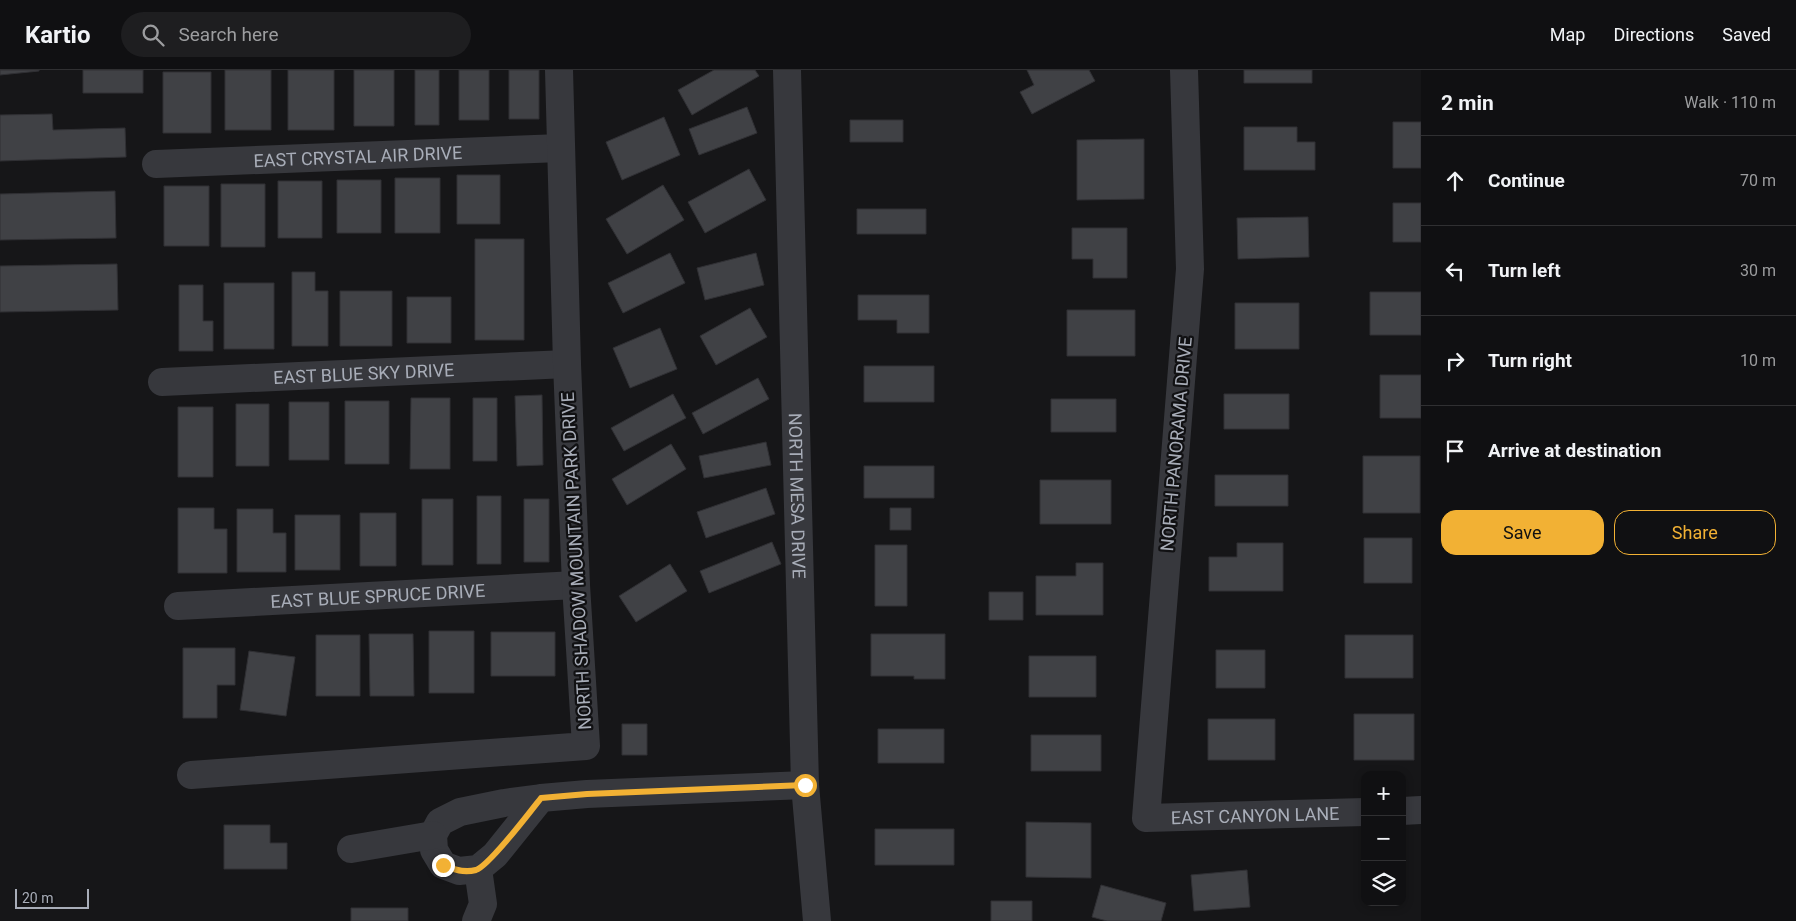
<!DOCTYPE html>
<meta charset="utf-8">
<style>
:root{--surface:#101012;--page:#1e1e20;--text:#f1f3f6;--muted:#9c9d9f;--line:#303032;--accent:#f2b134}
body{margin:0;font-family:Roboto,sans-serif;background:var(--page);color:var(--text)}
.controls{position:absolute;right:15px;bottom:15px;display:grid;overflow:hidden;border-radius:10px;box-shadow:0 2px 8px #0003}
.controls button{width:45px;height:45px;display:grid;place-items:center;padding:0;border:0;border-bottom:1px solid var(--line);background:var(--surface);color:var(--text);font:25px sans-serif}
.scale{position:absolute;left:15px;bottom:12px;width:74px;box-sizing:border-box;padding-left:5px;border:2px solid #a8adb8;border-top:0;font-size:14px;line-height:18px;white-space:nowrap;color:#a8adb8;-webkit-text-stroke:4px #111113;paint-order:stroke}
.stop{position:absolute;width:15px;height:15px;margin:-11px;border:4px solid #f2b134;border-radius:50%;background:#fff}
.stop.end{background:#f2b134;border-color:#fff;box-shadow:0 1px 5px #0008}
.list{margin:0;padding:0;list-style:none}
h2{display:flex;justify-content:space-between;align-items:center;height:65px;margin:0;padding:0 20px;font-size:21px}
h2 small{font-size:16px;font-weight:400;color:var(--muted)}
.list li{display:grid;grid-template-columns:32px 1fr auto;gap:15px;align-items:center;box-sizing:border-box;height:90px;padding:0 20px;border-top:1px solid var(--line)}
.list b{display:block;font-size:19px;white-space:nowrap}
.list em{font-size:16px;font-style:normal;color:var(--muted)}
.actions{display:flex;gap:10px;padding:15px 20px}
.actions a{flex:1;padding:11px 0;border:1px solid var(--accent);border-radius:15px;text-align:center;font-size:18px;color:var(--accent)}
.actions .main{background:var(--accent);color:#111}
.icon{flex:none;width:28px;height:28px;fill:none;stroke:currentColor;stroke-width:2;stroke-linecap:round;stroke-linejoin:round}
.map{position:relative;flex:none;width:1421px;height:851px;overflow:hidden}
header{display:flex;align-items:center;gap:30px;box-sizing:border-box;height:70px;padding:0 25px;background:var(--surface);border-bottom:1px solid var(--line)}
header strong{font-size:24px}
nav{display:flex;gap:28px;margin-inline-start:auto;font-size:18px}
.search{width:350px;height:45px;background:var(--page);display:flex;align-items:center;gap:12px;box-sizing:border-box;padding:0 18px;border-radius:28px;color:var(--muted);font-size:19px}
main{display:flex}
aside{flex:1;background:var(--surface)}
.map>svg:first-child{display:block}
.building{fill:#404145;stroke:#303034}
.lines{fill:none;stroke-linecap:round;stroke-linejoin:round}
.minor{stroke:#37383d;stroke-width:28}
.route{stroke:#f2b134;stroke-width:6}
.labels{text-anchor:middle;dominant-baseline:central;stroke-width:4.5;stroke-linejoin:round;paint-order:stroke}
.street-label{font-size:18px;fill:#a8adb8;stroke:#111113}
</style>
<header>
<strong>Kartio</strong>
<div class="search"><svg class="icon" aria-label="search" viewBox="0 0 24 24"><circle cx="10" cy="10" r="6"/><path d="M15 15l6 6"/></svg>Search here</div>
<nav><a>Map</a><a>Directions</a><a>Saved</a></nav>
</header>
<main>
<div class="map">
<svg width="1421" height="851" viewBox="0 0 1421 851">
<rect width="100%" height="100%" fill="#161618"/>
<path class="building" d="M 0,0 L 39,0 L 39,1 L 0,5 Z
M 83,0 L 143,0 L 143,23 L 83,23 Z
M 225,0 L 271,0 L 271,60 L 225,60 Z
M 288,0 L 334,0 L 334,60 L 288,60 Z
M 354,0 L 394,0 L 394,56 L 354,56 Z
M 415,0 L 439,0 L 439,55 L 415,55 Z
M 459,0 L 489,0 L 489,50 L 459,50 Z
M 509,0 L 539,0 L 539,49 L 509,49 Z
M 714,0 L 755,0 L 759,6 L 692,45 L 678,20 Z
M 1027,0 L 1089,0 L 1095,11 L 1032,44 L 1020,22 L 1034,15 Z
M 1244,0 L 1312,0 L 1312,13 L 1244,13 Z
M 163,2 L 211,2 L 211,63 L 163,63 Z
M 747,37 L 757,63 L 699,85 L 689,59 Z
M 52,44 L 53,60 L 125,58 L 126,87 L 0,91 L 0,45 Z
M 664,47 L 680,85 L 622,110 L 606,72 Z
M 850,50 L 903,50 L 903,72 L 850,72 Z
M 1393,52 L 1421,52 L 1421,98 L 1393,98 Z
M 1244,57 L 1297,57 L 1297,72 L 1315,72 L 1315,100 L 1244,100 Z
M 1144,69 L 1144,129 L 1077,130 L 1077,70 Z
M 749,99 L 766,130 L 705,163 L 688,132 Z
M 457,105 L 500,105 L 500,154 L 457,154 Z
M 395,108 L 440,108 L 440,163 L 395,163 Z
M 337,110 L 381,110 L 381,163 L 337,163 Z
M 278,111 L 322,111 L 322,168 L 278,168 Z
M 221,114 L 265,114 L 265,177 L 221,177 Z
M 663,115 L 684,150 L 627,184 L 606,149 Z
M 164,116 L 209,116 L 209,176 L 164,176 Z
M 115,121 L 116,168 L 0,170 L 0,124 Z
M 1393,133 L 1421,133 L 1421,172 L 1393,172 Z
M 857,139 L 926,139 L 926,164 L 857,164 Z
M 1308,147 L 1309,187 L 1238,189 L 1237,148 Z
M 1072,158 L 1127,158 L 1127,208 L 1093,208 L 1093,189 L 1072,189 Z
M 475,169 L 524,169 L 524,270 L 475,270 Z
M 670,183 L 685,213 L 623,243 L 608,213 Z
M 756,183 L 764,215 L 705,230 L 697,198 Z
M 117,194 L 118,240 L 0,242 L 0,196 Z
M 292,202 L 315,202 L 315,221 L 328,221 L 328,276 L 292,276 Z
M 224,213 L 274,213 L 274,279 L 224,279 Z
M 179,215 L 203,215 L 203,251 L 213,251 L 213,281 L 179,281 Z
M 340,221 L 392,221 L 392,276 L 340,276 Z
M 1370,222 L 1421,222 L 1421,265 L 1370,265 Z
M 858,225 L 929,225 L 929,263 L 897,263 L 897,250 L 858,250 Z
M 407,227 L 451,227 L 451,273 L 407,273 Z
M 1235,233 L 1299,233 L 1299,279 L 1235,279 Z
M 750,238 L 767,267 L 716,295 L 700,266 Z
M 1067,240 L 1135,240 L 1135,286 L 1067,286 Z
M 660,258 L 677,299 L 630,318 L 613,278 Z
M 864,296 L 934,296 L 934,332 L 864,332 Z
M 1380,305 L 1421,305 L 1421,348 L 1380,348 Z
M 758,308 L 769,329 L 703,364 L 692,343 Z
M 673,324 L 686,348 L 624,381 L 611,358 Z
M 1224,324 L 1289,324 L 1289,359 L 1224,359 Z
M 542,325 L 543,395 L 517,396 L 515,326 Z
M 411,328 L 450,328 L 450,399 L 410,399 Z
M 473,328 L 497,328 L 497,391 L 473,391 Z
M 1051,329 L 1116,329 L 1116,362 L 1051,362 Z
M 345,331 L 389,331 L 389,394 L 345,394 Z
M 289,332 L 329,332 L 329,390 L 289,390 Z
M 236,334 L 269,334 L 269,396 L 236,396 Z
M 178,337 L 213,337 L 213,407 L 178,407 Z
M 766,372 L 771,395 L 704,408 L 699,386 Z
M 671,374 L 686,399 L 627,435 L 612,409 Z
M 1363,386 L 1420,386 L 1420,443 L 1363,443 Z
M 864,396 L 934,396 L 934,428 L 864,428 Z
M 1215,405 L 1288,405 L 1288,436 L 1215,436 Z
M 1040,410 L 1111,410 L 1111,454 L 1040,454 Z
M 766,418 L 775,444 L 706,468 L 697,442 Z
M 477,426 L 501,426 L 501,494 L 477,494 Z
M 422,429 L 453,429 L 453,495 L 422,495 Z
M 524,429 L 549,429 L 549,492 L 524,492 Z
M 178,438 L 214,438 L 214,459 L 227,459 L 227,503 L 178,503 Z
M 890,438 L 911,438 L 911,460 L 890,460 Z
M 237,439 L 273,439 L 273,463 L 286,463 L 286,502 L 237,502 Z
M 360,443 L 396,443 L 396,496 L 360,496 Z
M 295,445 L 340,445 L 340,500 L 295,500 Z
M 1364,468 L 1412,468 L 1412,513 L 1364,513 Z
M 772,472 L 781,494 L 709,523 L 700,501 Z
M 1237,473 L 1283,473 L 1283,521 L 1209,521 L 1209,487 L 1237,487 Z
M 875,475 L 907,475 L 907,536 L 875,536 Z
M 1076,493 L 1103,493 L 1103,545 L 1036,545 L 1036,506 L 1076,506 Z
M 670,494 L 687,521 L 636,552 L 619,526 Z
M 989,522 L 1023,522 L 1023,550 L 989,550 Z
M 429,561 L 474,561 L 474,623 L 429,623 Z
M 491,562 L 555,562 L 555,606 L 491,606 Z
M 369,564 L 413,564 L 414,626 L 370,626 Z
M 871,564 L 945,564 L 945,609 L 914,609 L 914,606 L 871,606 Z
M 316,565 L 360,565 L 360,626 L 316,626 Z
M 1345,565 L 1413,565 L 1413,608 L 1345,608 Z
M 183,578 L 235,578 L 235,615 L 217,615 L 217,648 L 183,648 Z
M 1216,580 L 1265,580 L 1265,618 L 1216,618 Z
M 249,581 L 295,587 L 286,646 L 240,640 Z
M 1029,586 L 1096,586 L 1096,627 L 1029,627 Z
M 1354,644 L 1414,644 L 1414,690 L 1354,690 Z
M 1208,649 L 1275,649 L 1275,690 L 1208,690 Z
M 622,654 L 647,654 L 647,685 L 622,685 Z
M 878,659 L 944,659 L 944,693 L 878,693 Z
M 1031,665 L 1101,665 L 1101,701 L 1031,701 Z
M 1026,752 L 1091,753 L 1091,808 L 1026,807 Z
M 224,755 L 270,755 L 270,773 L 287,773 L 287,799 L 224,799 Z
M 875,759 L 954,759 L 954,795 L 875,795 Z
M 1247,800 L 1250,837 L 1194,841 L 1191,805 Z
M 1101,815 L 1166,833 L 1161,851 L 1107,851 L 1092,847 Z
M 991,831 L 1032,831 L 1032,851 L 991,851 Z
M 351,838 L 408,838 L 408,851 L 351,851 Z"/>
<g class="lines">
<g class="minor">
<path id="s1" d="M 787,0 L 805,715 L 817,851"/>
<path id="s2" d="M 1184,0 L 1190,199 L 1146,748 L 1365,742"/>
<path id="s3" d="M 156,94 L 561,78"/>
<path id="s4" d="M 162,312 L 567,294"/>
<path id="s5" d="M 178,536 L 576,515"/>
<path d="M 191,705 L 586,676 L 576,515 L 567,294 L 559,0"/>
<path d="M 541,728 L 495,785 L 478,799 L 459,801 L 443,795 L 434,780 L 433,765 L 440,752 L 460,742 L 504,733 L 541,728 L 587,724 L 805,715"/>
<path d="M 1402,741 L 1421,740"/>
<path d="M 351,779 L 433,765"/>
<path d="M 476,851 L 483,834 L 478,799"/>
</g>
</g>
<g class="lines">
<path class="route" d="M 443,795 C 454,800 464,803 476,800 C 489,796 530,742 541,728 L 587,724 L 805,715"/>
</g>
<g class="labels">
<g class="street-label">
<text stroke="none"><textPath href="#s3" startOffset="202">EAST CRYSTAL AIR DRIVE</textPath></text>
<text stroke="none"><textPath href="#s4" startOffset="202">EAST BLUE SKY DRIVE</textPath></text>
<text transform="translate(1176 374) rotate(-85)">NORTH PANORAMA DRIVE</text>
<text stroke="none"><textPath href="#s1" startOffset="426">NORTH MESA DRIVE</textPath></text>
<text transform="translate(576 491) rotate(-93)">NORTH SHADOW MOUNTAIN PARK DRIVE</text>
<text stroke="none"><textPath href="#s5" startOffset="200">EAST BLUE SPRUCE DRIVE</textPath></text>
<text stroke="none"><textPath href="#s2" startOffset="859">EAST CANYON LANE</textPath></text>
</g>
</g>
</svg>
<div class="controls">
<button>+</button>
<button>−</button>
<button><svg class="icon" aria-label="layers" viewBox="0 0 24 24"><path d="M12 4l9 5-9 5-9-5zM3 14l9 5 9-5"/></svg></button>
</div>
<div class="scale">20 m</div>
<div class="stop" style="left:805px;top:715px"></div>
<div class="stop end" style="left:443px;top:795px"></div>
</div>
<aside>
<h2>2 min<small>Walk · 110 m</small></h2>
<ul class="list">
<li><svg class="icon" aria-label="ahead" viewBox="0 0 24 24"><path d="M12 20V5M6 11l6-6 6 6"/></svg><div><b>Continue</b></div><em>70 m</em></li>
<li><svg class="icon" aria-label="left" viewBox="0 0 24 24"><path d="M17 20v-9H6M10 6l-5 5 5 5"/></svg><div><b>Turn left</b></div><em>30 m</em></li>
<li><svg class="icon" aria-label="right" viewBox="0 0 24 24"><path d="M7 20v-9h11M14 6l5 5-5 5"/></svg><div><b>Turn right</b></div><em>10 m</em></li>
<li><svg class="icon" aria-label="arrive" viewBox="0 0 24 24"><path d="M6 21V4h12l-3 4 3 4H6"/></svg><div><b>Arrive at destination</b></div></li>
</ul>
<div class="actions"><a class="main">Save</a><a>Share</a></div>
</aside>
</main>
